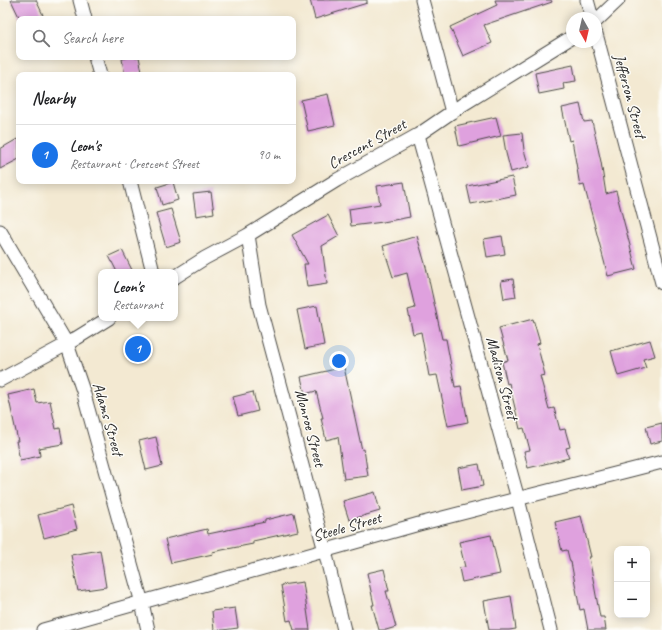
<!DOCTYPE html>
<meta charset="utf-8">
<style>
:root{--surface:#fff;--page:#f2f2f2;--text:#202124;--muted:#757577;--line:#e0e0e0;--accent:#1a73e8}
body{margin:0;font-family:Caveat,sans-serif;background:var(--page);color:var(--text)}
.controls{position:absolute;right:12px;bottom:12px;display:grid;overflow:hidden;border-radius:8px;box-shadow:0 2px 10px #0003}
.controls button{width:36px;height:36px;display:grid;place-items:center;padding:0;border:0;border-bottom:1px solid var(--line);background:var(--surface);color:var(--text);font:20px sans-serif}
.compass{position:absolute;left:566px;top:12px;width:36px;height:36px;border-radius:50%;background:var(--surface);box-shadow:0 2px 10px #0003;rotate:172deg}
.you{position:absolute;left:339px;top:361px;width:14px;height:14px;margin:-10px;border:3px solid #fff;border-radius:50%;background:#1a73e8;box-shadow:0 0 0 6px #1a73e833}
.badge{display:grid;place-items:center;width:26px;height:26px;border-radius:50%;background:var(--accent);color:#fff;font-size:13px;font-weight:700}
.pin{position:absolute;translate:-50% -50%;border:2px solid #fff;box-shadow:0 1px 4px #0006}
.popup{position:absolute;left:98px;top:269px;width:80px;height:52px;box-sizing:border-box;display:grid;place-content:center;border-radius:8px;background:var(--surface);filter:drop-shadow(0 1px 3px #0005);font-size:13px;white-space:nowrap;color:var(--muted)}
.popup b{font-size:15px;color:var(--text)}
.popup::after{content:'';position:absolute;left:50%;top:100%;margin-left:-8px;border:8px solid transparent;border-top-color:var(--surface)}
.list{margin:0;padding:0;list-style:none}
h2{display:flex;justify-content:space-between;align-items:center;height:52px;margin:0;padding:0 16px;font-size:17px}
h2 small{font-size:13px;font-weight:400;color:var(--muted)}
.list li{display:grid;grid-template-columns:26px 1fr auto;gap:12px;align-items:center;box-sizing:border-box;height:60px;padding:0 16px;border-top:1px solid var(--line)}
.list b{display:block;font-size:15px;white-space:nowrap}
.list p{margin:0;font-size:13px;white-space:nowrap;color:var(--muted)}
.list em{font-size:13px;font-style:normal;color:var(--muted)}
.icon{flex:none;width:22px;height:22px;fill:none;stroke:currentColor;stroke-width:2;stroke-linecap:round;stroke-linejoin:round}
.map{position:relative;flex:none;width:662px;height:630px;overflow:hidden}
.search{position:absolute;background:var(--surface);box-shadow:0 2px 10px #0003;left:16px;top:16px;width:280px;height:44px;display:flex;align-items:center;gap:10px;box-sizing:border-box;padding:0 14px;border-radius:8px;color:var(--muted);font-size:15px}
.panel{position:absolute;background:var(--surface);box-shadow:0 2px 10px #0003;left:16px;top:72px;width:280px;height:112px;border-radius:8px}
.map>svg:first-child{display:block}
.building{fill:#dfa1de}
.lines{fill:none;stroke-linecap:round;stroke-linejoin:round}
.minor-casing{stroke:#494844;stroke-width:15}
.minor{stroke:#fff;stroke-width:13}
.labels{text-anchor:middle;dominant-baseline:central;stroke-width:3;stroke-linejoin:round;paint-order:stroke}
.street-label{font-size:16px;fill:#2b2b2b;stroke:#fdfcf7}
</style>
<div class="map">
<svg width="662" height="630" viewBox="0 0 662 630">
<rect width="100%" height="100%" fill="#fdfcf7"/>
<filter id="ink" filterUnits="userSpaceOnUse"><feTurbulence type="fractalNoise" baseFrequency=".025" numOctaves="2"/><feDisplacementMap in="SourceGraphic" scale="8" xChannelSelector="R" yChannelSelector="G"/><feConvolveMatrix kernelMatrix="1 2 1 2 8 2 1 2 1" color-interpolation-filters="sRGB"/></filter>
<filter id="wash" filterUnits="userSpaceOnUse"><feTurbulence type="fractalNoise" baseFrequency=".012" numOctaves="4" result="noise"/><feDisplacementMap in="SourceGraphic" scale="16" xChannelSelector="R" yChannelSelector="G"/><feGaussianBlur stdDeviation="0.9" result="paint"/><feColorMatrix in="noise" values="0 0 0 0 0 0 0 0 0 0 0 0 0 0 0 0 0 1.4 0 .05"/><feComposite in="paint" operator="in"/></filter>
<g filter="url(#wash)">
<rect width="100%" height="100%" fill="#f3e9d2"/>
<g id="blocks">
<path class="building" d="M 11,0 L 36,0 L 43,15 L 34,19 L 20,19 Z
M 310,0 L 367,0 L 367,3 L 315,19 Z
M 495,0 L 551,0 L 552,2 L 484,25 L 492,43 L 463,56 L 450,27 L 497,5 Z
M 130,57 L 139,57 L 142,72 L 125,75 L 122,59 Z
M 573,65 L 576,81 L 563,83 L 564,89 L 539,94 L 535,73 Z
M 328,94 L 335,125 L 308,131 L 301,100 Z
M 580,104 L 584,122 L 592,121 L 601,162 L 606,194 L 616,191 L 636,269 L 608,276 L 584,185 L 580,186 L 572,140 L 569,141 L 562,108 Z
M 496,117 L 501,136 L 459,146 L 455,126 Z
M 522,133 L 524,150 L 529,167 L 511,172 L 506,153 L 503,135 Z
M 19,138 L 19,159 L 0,169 L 0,149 Z
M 512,177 L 516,195 L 471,204 L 467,186 Z
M 173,182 L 178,200 L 162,205 L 157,187 Z
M 404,182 L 410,217 L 383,222 L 351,226 L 349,209 L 380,204 L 377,186 Z
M 211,192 L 214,213 L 196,216 L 193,194 Z
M 171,209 L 181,242 L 166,247 L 156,213 Z
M 328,215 L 339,236 L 322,246 L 327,284 L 307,287 L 304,264 L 308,264 L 292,235 Z
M 417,236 L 426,267 L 442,339 L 446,339 L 455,387 L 461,386 L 468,422 L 448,426 L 437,375 L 429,376 L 421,332 L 413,334 L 408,310 L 415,308 L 407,273 L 393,277 L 383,246 Z
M 502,236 L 505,254 L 487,257 L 484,239 Z
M 122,250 L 133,272 L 117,272 L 109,256 Z
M 513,279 L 516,297 L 504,299 L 501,281 Z
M 317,306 L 324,345 L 305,349 L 297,310 Z
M 533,319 L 540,343 L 537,344 L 545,375 L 540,376 L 549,409 L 554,408 L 560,430 L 565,429 L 570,447 L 566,448 L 569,458 L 528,468 L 524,451 L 530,450 L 524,428 L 520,429 L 509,383 L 507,384 L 502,362 L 508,360 L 499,328 Z
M 650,340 L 655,356 L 643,359 L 646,368 L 618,376 L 611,351 Z
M 344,367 L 362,450 L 364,449 L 368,476 L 344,479 L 338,437 L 326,440 L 321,418 L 323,418 L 316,391 L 305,394 L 301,377 Z
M 34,389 L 37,403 L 50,401 L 56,429 L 60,428 L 63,444 L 39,448 L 40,456 L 20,460 L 16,441 L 18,441 L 8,395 Z
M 253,392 L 258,411 L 238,416 L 233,397 Z
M 662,423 L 662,441 L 650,444 L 646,427 Z
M 156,437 L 162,466 L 146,470 L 139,441 Z
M 479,464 L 483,486 L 462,490 L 458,468 Z
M 375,492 L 380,511 L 349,520 L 343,501 Z
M 71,506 L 77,529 L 44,538 L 38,515 Z
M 294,513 L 298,531 L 253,541 L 253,544 L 212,552 L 213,554 L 171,563 L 165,539 L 207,529 L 208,534 L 265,522 L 265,520 Z
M 581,516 L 591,557 L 589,557 L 600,617 L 604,617 L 606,630 L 588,630 L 584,609 L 580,610 L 571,562 L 570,562 L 567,550 L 562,551 L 555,522 Z
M 491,535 L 500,574 L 462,582 L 459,568 L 465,567 L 459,542 Z
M 100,550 L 106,587 L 78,591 L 71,555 Z
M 384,569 L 389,591 L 386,591 L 396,627 L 386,630 L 379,630 L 372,605 L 374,605 L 367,573 Z
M 303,582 L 310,630 L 294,630 L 291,620 L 287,621 L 281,585 Z
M 511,596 L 516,629 L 509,630 L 489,630 L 484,601 Z
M 235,608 L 238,628 L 223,630 L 214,630 L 212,611 Z"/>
</g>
</g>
<g filter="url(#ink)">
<use href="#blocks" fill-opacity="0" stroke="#494844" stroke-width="1"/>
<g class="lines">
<defs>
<path id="minor" d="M 80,0 L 85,19
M 422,0 L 452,112
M 587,0 L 592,18
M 596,21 L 618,0
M 596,34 L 662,283
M 95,57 L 100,75
M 418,135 L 518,499 L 551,630
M 130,181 L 153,272
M 0,231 L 67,344 L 83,391 L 142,603 L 148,630
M 248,235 L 259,305 L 325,551 L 344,630
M 175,277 L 205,258 L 248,235 L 337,180 L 418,135 L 462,105 L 572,37
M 0,380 L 67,344 L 109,318
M 43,630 L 419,524 L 662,462"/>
</defs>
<use href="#minor" class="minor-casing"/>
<use href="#minor" class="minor"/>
</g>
</g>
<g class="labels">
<g class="street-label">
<text transform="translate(630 96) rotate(75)">Jefferson Street</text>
<text transform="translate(367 144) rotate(-29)">Crescent Street</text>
<text transform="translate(502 378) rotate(75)">Madison Street</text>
<text transform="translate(108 419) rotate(74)">Adams Street</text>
<text transform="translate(310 428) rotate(75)">Monroe Street</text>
<text transform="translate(347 527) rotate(-16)">Steele Street</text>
</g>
</g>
</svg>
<div class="controls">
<button>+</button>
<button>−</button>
</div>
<svg class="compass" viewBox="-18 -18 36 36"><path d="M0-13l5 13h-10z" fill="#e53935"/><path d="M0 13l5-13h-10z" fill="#757577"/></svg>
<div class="you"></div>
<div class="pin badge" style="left:138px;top:349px">1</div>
<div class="popup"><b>Leon's</b>Restaurant</div>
<div class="search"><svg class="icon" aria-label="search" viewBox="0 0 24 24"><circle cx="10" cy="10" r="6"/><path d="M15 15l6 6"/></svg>Search here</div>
<section class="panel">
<h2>Nearby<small></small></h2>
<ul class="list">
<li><span class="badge">1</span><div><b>Leon's</b><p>Restaurant · Crescent Street</p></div><em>90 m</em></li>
</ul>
</section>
</div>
